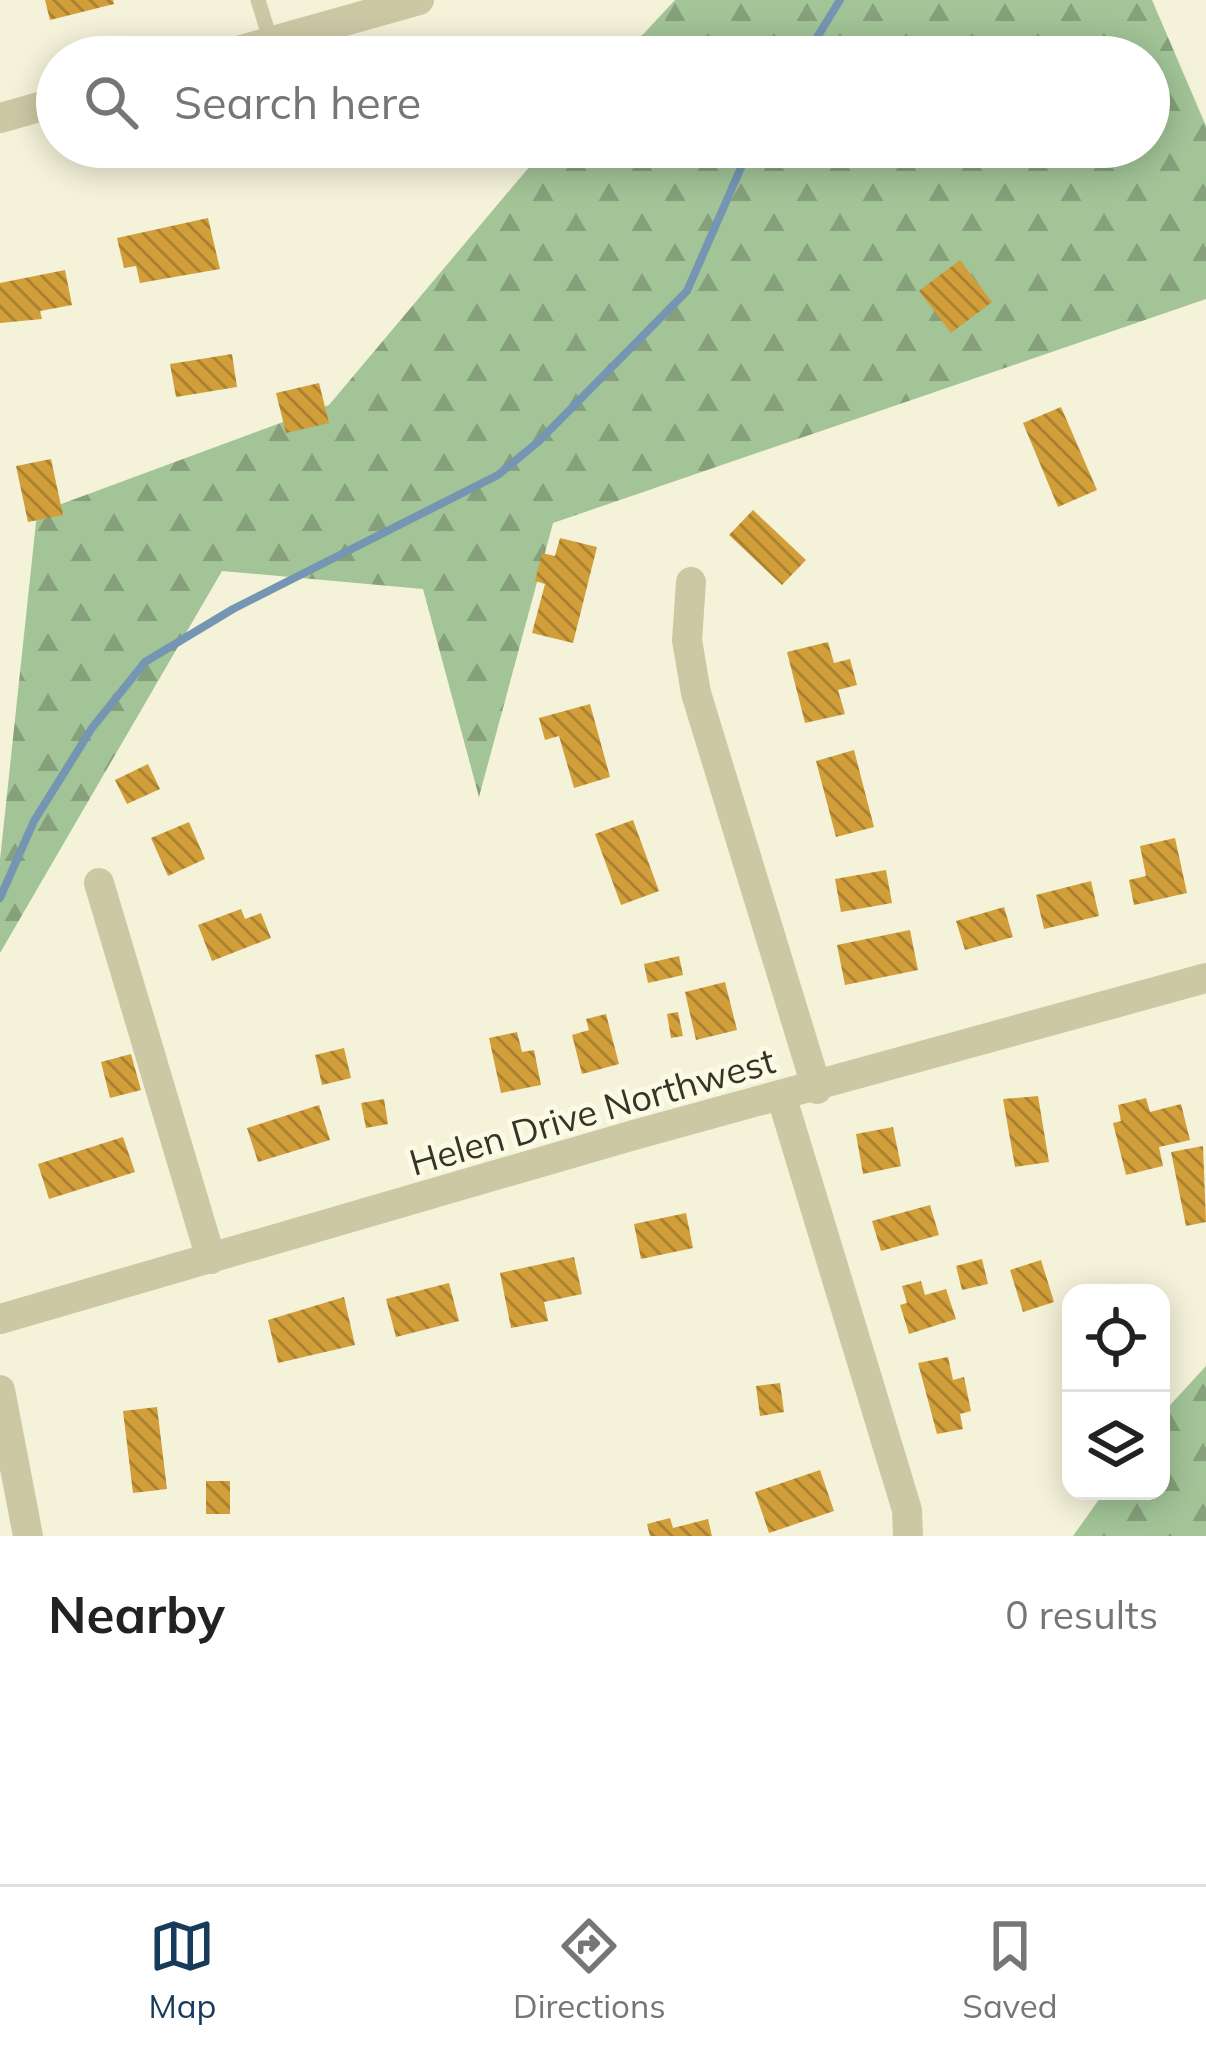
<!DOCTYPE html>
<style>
:root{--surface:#fff;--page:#f2f2f2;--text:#222;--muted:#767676;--line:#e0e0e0;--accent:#183b5c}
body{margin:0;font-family:Mulish,sans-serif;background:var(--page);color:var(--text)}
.controls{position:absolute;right:36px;bottom:36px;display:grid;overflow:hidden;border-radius:24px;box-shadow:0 6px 30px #0003}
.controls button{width:108px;height:108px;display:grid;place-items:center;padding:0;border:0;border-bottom:3px solid var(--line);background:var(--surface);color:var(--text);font:60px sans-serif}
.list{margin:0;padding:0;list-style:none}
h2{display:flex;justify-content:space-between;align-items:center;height:156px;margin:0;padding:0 48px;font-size:51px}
h2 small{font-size:39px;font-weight:400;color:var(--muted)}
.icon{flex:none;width:66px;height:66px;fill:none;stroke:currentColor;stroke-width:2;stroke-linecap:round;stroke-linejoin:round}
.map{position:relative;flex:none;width:1206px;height:1536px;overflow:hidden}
.search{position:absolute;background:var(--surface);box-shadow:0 6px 30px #0003;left:36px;right:36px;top:36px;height:132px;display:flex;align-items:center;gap:30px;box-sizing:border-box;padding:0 42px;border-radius:66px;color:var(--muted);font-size:45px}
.sheet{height:348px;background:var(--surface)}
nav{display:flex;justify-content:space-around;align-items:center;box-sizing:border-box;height:168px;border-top:3px solid var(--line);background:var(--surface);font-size:33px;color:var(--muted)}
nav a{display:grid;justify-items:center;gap:6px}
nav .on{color:var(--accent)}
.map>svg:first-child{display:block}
.forest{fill:url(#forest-firs)}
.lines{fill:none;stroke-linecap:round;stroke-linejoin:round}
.stream{stroke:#7596b3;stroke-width:8}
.building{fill:url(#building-back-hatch)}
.lane{stroke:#cdc8a4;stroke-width:15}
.street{stroke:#cdc8a4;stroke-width:30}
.labels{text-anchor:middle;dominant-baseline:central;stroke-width:10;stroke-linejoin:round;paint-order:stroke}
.street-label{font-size:36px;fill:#373326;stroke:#fbfae5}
</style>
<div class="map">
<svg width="1206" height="1536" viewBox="0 0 1206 1536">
<defs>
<pattern id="forest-firs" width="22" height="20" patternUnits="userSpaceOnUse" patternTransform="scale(3)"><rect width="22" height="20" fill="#a2c497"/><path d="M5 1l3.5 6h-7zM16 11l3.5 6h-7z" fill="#85a07b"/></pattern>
<pattern id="building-back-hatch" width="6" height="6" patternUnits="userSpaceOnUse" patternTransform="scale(3)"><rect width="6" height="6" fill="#d19e3a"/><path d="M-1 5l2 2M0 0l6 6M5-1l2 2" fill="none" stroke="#aa8131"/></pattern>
</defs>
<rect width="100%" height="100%" fill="#f4f2d9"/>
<path class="forest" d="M 675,0 L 1152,0 L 1206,126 L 1206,299 L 553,523 L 479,797 L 423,589 L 222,571 L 0,953 L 0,860 L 37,513 L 329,405 L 546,147 L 1149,147 L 1149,57 L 622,57 Z
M 1206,1366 L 1206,1536 L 1073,1536 L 1105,1491 L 1161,1491 L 1161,1415 Z"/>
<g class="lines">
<path class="stream" d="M 805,57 L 840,0
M 0,898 L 34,821 L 92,728 L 145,662 L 233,609 L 498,475 L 539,441 L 687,291 L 750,147"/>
</g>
<path class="building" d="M 45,0 L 113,0 L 114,4 L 50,20 Z
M 609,36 L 612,57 L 549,57 L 548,46 Z
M 208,218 L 220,269 L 140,283 L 136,266 L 124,268 L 117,238 Z
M 960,260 L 992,302 L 951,333 L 919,291 Z
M 65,270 L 72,305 L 40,311 L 42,319 L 0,323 L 0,283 Z
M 232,354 L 237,387 L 176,397 L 170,364 Z
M 319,383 L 329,423 L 286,433 L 276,393 Z
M 1061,407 L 1097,490 L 1058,507 L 1023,423 Z
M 51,459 L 63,515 L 28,522 L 16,466 Z
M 753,510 L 806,560 L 782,585 L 729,535 Z
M 560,538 L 597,547 L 573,643 L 532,633 L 545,584 L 535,581 L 542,553 L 555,556 Z
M 828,642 L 834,663 L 850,659 L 857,685 L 838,690 L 845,714 L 805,723 L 787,652 Z
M 590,704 L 610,777 L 574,788 L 559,736 L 545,740 L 539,718 Z
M 854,750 L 874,827 L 836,837 L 816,761 Z
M 148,764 L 160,789 L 127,804 L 115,780 Z
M 633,820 L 659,891 L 621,905 L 595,834 Z
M 189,822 L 205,859 L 168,876 L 151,838 Z
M 1175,838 L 1187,893 L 1134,905 L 1129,880 L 1146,876 L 1140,846 Z
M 886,870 L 892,903 L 841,912 L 835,879 Z
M 1091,881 L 1099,916 L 1044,929 L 1036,895 Z
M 1004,907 L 1013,937 L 965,950 L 956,921 Z
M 241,909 L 245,919 L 261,913 L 271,938 L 212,961 L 198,925 Z
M 910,930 L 918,970 L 845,985 L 837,945 Z
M 679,956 L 683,975 L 648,983 L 644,964 Z
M 725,982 L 737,1030 L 696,1040 L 685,992 Z
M 678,1012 L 683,1036 L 671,1038 L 667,1014 Z
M 606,1014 L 619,1064 L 582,1074 L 572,1035 L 589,1030 L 586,1019 Z
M 517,1032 L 522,1052 L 534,1050 L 541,1085 L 501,1093 L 489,1038 Z
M 344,1048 L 351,1078 L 322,1085 L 315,1055 Z
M 131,1054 L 141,1090 L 110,1098 L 101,1062 Z
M 1038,1096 L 1049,1162 L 1015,1167 L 1003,1099 Z
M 1146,1098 L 1150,1112 L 1181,1104 L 1190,1140 L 1159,1147 L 1163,1166 L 1126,1175 L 1113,1123 L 1121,1121 L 1118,1105 Z
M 384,1099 L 388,1124 L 366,1128 L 361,1103 Z
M 319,1105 L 330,1140 L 258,1162 L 247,1128 Z
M 893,1127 L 901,1166 L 863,1174 L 856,1134 Z
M 123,1137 L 135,1172 L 49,1199 L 38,1164 Z
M 1203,1146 L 1206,1222 L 1186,1226 L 1171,1152 Z
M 930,1205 L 939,1235 L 881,1251 L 872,1221 Z
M 686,1213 L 693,1248 L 641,1259 L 634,1224 Z
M 574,1257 L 582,1294 L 544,1302 L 548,1321 L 511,1328 L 500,1273 Z
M 982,1259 L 988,1284 L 962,1290 L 956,1266 Z
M 1041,1260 L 1054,1302 L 1023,1312 L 1010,1270 Z
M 921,1281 L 925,1295 L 946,1289 L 956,1319 L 909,1334 L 900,1305 L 907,1303 L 902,1286 Z
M 449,1283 L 459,1321 L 396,1337 L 386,1299 Z
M 344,1297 L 355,1345 L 278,1363 L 268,1320 Z
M 948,1357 L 953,1380 L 964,1377 L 971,1411 L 960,1414 L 963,1429 L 937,1434 L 918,1363 Z
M 780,1383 L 784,1412 L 760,1416 L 756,1386 Z
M 157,1407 L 167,1489 L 133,1493 L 123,1411 Z
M 820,1470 L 834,1511 L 769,1533 L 755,1492 Z
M 206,1481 L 230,1481 L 230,1514 L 206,1514 Z
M 670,1518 L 673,1528 L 708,1519 L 712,1536 L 650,1536 L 647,1524 Z"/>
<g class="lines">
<path class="lane" d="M 258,0 L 271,42"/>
<path class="street" d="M 216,57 L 419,0
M 0,118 L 57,102
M 691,582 L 687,640 L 696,693 L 817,1089
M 99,883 L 211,1259
M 782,1098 L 907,1510 L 908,1536
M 0,1319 L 634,1135 L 1206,978
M 0,1390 L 28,1536"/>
</g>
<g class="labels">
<g class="street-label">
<text transform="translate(592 1111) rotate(-16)">Helen Drive Northwest</text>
</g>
</g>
</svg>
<div class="controls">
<button><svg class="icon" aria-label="locate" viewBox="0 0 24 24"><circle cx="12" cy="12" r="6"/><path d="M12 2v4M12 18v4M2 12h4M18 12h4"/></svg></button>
<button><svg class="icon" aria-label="layers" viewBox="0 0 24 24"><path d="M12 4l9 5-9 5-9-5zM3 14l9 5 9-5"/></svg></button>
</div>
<div class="search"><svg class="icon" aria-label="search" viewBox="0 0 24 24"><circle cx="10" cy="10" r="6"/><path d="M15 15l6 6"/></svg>Search here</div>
</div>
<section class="sheet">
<h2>Nearby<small>0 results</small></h2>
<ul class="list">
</ul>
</section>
<nav>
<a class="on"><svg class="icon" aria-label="map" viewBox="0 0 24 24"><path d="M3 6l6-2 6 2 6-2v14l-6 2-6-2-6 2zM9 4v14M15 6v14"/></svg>Map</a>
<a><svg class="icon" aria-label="directions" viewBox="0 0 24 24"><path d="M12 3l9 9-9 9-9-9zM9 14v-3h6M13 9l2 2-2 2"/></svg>Directions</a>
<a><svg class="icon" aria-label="saved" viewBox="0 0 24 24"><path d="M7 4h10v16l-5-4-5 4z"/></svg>Saved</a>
</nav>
